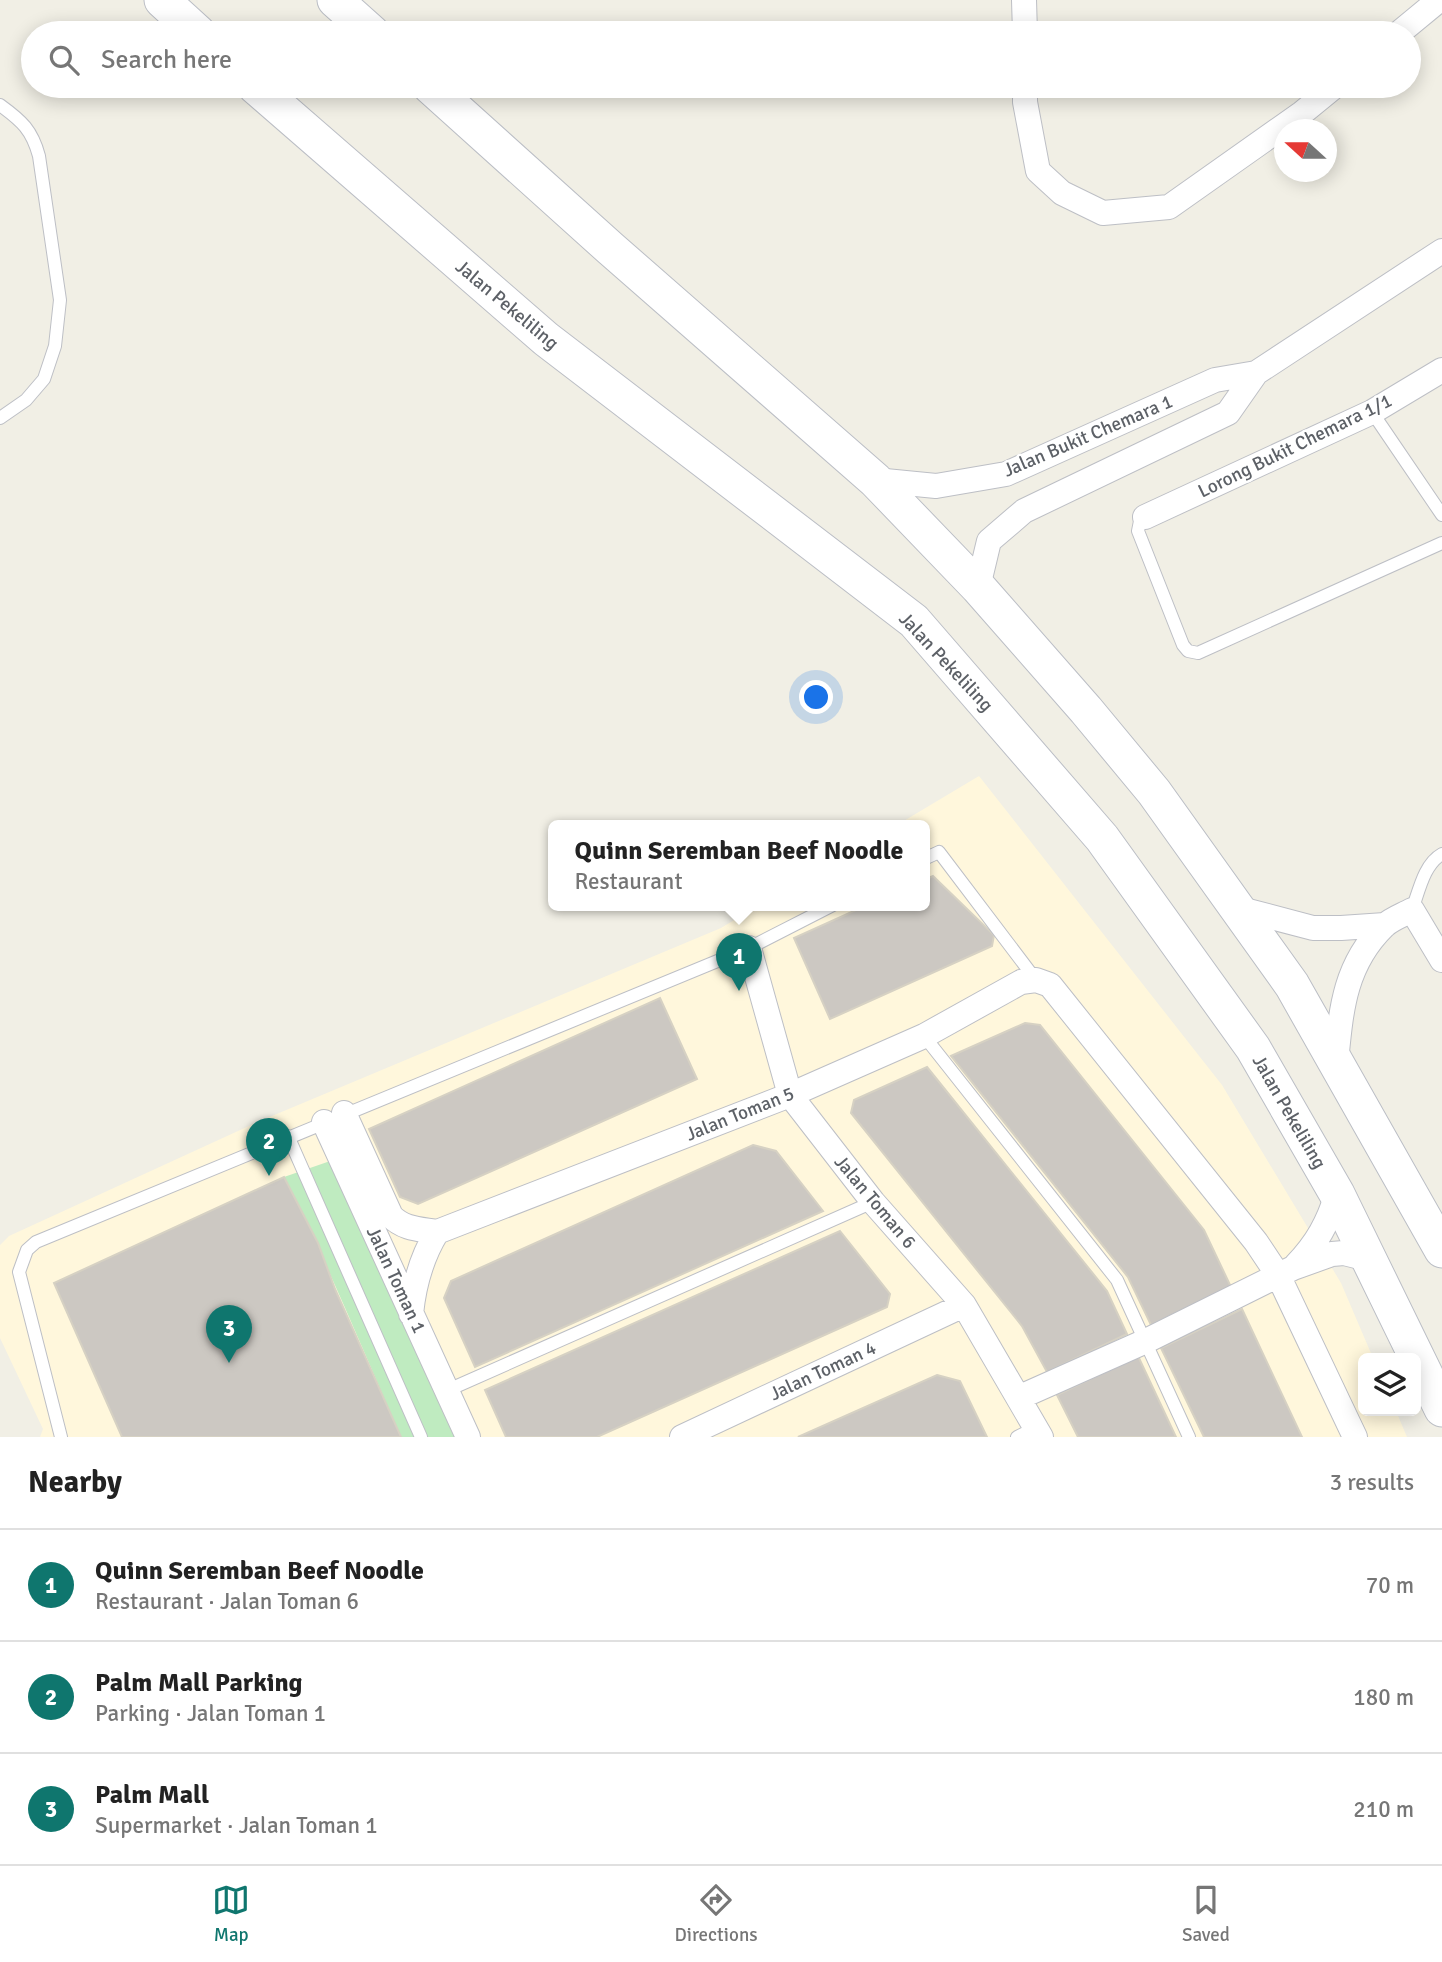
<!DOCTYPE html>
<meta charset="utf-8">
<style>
:root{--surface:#fff;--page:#f2f2f2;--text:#222;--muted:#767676;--line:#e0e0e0;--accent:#0f766e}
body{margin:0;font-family:Signika,sans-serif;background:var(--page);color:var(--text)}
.controls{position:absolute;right:21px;bottom:21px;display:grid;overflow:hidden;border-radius:10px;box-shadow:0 4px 18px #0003}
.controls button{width:63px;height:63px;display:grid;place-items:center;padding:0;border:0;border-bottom:2px solid var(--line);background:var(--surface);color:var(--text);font:35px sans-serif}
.compass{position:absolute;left:1274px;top:119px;width:63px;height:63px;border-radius:50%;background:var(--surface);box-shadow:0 4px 18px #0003;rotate:291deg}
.you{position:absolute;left:817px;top:698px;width:24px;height:24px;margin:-18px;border:5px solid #fff;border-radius:50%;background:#1a73e8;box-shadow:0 0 0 10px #1a73e833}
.badge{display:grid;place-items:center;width:46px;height:46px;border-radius:50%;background:var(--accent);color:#fff;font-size:23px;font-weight:700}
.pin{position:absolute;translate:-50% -58px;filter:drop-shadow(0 2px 4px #0008)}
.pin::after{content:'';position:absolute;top:37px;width:24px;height:21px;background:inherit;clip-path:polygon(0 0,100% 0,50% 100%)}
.popup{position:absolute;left:548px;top:820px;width:382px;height:91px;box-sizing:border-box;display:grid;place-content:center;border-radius:10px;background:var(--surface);filter:drop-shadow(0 2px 5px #0005);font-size:23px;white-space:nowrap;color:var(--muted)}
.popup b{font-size:26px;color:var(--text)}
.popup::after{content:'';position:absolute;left:50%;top:100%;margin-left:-14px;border:14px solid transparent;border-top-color:var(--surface)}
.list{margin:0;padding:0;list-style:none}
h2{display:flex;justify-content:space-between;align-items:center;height:91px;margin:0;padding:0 28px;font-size:30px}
h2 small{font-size:23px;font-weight:400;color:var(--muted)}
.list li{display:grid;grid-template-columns:46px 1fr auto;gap:21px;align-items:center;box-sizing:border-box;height:112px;padding:0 28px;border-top:2px solid var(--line)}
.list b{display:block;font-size:26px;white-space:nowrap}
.list p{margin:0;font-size:23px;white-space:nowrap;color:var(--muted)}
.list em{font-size:23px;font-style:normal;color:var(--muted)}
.icon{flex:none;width:38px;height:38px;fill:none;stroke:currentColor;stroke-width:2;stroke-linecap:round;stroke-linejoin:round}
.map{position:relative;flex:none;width:1442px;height:1437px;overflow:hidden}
.search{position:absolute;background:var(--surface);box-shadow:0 4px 18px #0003;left:21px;right:21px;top:21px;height:77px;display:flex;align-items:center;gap:18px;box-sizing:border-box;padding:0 24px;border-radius:38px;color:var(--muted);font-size:26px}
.sheet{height:427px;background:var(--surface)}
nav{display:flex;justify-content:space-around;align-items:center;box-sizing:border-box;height:98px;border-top:2px solid var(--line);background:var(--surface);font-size:19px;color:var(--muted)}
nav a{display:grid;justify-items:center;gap:4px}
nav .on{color:var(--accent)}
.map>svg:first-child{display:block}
.commercial{fill:#fff7dc}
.green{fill:#bfebc0}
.building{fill:#ccc8c2;stroke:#d6d1c3;stroke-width:2}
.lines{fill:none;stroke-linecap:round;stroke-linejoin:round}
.lane-casing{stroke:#bdbfc5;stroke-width:14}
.street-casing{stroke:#bdbfc5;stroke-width:26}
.secondary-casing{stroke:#bbbec5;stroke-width:37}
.lane{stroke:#fff;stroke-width:12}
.street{stroke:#fff;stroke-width:24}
.secondary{stroke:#fff;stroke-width:35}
.labels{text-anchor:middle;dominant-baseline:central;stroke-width:5;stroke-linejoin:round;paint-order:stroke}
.street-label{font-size:19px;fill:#5d6167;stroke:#fff}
</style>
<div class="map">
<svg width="1442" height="1437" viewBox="0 0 1442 1437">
<rect width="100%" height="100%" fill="#f1efe5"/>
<path class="commercial" d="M 979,776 L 1222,1085 L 1341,1283 L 1373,1358 L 1363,1358 L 1363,1411 L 1396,1411 L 1407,1437 L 40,1437 L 43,1429 L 0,1338 L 0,1245 L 9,1236 L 260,1121 L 721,928 L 759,905 L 924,905 L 924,825 L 897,825 Z"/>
<path class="green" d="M 336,1159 L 461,1437 L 401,1437 C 363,1350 327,1262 284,1177 Z"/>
<path class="building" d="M 933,876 L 994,935 L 992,946 L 830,1019 L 794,938 L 867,905 L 924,905 L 924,880 Z
M 660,998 L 697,1079 L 418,1204 L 400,1197 L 369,1129 Z
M 1025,1023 L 1040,1025 L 1204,1230 L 1231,1287 L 1151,1325 L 1128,1277 L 951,1056 Z
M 927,1067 L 1107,1291 L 1127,1334 L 1047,1372 L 1022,1326 L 851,1113 L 854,1100 Z
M 753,1145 L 776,1151 L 823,1211 L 475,1367 L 444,1298 L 451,1281 Z
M 284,1177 L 318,1243 L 335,1289 L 401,1437 L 122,1437 L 54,1283 Z
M 840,1231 L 890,1294 L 887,1307 L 597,1437 L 506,1437 L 485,1390 Z
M 1242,1309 L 1302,1437 L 1204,1437 L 1161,1348 Z
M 1138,1356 L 1176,1437 L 1078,1437 L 1057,1395 Z
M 937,1375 L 960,1381 L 987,1437 L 798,1437 Z"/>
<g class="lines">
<defs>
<path id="lane" d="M 0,105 C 22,121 32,130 39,156 L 60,300 L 55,346 L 44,379 L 26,400 L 0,418
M 1372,412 L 1442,515
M 1145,517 L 1140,521 L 1138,531 L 1183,645 L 1188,651 L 1198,653 L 1442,543
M 924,859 L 939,852 L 1036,980
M 1412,910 C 1419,891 1424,864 1442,854
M 924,1036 L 1117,1280 L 1189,1437
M 288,1136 L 421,1437
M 448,1390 L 873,1202
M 61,1437 L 19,1272 L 27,1250 L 36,1242 L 749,948 L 833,905
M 1017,1437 L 1037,1427"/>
<path id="street" d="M 1024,0 L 1025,33
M 1399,33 L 1439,0
M 1025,86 L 1025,102 L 1038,171 L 1062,193 L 1103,213 L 1169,207 L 1302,113 L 1335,86
M 1256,373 L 1442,251
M 875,480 L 936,486 L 1006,474 L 1215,380 L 1256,373 L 1228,413 L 1024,511 L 989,541 L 978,587
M 1145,517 L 1372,412 L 1442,370
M 1237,908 L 1313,928 L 1341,928 L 1385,925
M 749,948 L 790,1095 L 873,1202 L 964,1305 L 1041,1437
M 1336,1062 C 1341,1011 1344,965 1384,926 C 1391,919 1403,915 1412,910 L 1442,960
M 344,1113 L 391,1216 C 403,1229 420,1229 437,1232 L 790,1095 L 924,1036 L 1021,982 L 1036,980 L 1050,985 L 1256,1242 L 1278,1275 L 1355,1437
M 324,1122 L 468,1437
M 1296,1265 C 1317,1243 1328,1223 1337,1194
M 411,1314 C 414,1284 421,1258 437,1232
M 1020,1397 L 1146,1341 L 1293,1268 L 1332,1254 L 1344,1253 L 1368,1259
M 682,1437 L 964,1305"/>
<path id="secondary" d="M 162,0 L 198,33
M 335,0 L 372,33
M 255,86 L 546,339 L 914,621 L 1102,838 L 1253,1048 L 1337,1194 L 1442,1409
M 430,86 L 610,248 L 875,480 L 978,587 L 1086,710 L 1154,792 L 1292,985 L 1442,1250"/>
</defs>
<use href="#lane" class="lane-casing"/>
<use href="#street" class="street-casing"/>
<use href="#secondary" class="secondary-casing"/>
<use href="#lane" class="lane"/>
<use href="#street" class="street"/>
<use href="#secondary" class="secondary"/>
</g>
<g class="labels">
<g class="street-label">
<text transform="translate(507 305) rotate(40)">Jalan Pekeliling</text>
<text transform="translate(1088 436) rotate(-23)">Jalan Bukit Chemara 1</text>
<text transform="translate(1295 446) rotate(-26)">Lorong Bukit Chemara 1/1</text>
<text transform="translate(946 662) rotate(47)">Jalan Pekeliling</text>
<text transform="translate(1289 1112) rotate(60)">Jalan Pekeliling</text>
<text transform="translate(740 1114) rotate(-22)">Jalan Toman 5</text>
<text transform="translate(875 1202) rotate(50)">Jalan Toman 6</text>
<text transform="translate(396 1280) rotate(65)">Jalan Toman 1</text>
<text transform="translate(823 1371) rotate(-25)">Jalan Toman 4</text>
</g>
</g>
</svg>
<div class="controls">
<button><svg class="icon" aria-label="layers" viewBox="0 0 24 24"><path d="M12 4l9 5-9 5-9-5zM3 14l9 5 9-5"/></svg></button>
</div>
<svg class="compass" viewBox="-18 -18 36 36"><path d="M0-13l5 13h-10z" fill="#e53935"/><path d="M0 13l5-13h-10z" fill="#767676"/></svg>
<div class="you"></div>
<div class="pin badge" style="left:739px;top:991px">1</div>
<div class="popup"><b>Quinn Seremban Beef Noodle</b>Restaurant</div>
<div class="pin badge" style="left:269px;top:1176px">2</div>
<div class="pin badge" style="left:229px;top:1363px">3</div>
<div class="search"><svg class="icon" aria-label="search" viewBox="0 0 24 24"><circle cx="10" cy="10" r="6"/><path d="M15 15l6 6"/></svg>Search here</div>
</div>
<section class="sheet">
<h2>Nearby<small>3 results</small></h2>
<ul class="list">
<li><span class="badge">1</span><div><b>Quinn Seremban Beef Noodle</b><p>Restaurant · Jalan Toman 6</p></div><em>70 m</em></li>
<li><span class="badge">2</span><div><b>Palm Mall Parking</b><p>Parking · Jalan Toman 1</p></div><em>180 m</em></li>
<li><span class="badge">3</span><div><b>Palm Mall</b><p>Supermarket · Jalan Toman 1</p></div><em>210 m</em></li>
</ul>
</section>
<nav>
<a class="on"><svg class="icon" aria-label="map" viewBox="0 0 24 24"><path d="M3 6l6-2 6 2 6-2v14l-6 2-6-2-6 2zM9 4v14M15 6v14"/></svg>Map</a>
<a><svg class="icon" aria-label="directions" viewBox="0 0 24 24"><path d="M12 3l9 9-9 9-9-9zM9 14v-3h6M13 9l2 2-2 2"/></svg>Directions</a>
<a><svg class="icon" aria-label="saved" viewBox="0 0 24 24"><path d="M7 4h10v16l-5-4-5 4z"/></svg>Saved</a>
</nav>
